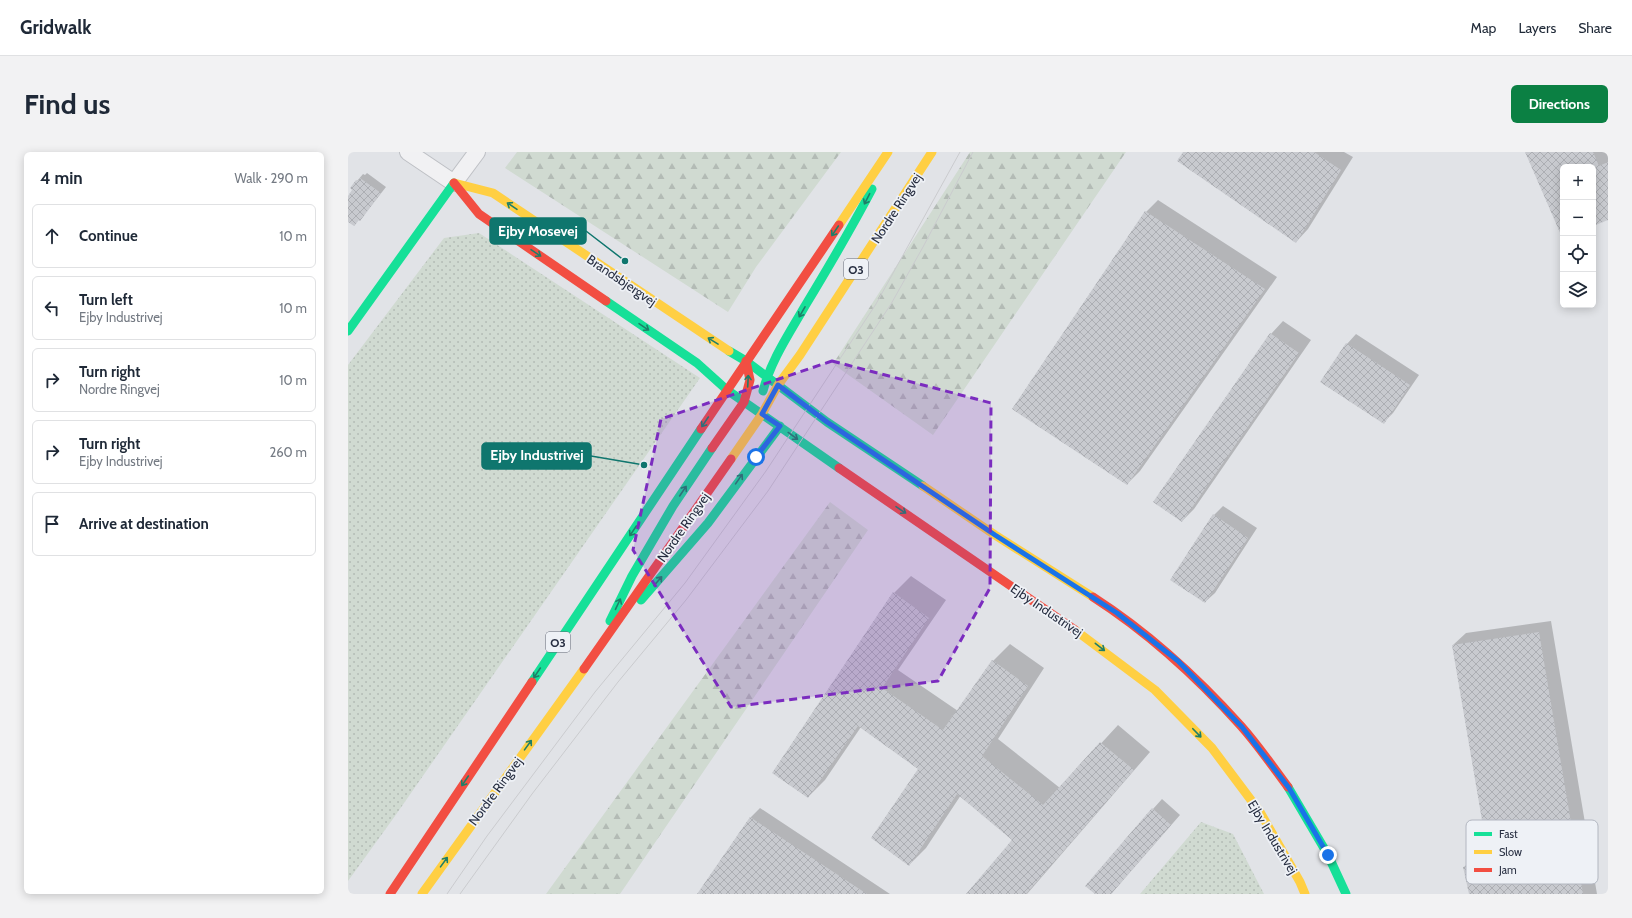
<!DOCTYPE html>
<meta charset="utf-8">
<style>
:root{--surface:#fff;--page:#f2f2f3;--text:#1f2937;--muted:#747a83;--line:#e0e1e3;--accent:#0b8043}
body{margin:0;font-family:Cabin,sans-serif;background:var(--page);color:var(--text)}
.controls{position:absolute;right:12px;top:12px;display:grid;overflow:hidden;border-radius:6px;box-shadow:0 2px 10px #0003}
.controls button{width:36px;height:36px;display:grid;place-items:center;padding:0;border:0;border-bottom:1px solid var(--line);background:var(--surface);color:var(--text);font:20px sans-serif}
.stop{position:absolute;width:12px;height:12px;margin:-9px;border:3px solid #1a73e8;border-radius:50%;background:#fff}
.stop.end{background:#1a73e8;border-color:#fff;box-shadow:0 1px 4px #0008}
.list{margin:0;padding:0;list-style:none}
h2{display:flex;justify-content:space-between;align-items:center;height:52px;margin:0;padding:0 16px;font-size:17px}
h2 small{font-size:13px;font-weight:400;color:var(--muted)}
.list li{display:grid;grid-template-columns:26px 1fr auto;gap:12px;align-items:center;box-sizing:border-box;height:64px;margin:0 8px 8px;padding:0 8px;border:1px solid var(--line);border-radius:6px}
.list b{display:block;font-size:15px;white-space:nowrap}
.list p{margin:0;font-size:13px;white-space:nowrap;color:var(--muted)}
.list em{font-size:13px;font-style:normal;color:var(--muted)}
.icon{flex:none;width:22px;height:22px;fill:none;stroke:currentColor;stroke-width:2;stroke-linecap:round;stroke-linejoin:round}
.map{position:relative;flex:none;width:1260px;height:742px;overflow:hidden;border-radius:6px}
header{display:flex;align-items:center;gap:24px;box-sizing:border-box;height:56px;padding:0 20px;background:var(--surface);border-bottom:1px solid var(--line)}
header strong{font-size:19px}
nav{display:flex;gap:22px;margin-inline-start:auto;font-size:14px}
.intro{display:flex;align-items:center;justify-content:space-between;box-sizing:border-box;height:96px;padding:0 24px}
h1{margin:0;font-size:28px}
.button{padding:10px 18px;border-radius:6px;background:var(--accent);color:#fff;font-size:14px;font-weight:700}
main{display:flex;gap:24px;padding:0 24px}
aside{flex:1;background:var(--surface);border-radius:6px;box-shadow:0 2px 10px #0003}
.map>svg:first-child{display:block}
.grass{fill:url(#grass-dots)}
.forest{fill:url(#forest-firs)}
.shadow{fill:#0003}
.building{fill:url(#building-cross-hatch)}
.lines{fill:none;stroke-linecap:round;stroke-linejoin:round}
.street-casing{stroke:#bec0c5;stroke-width:18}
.street{stroke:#f1f1f3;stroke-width:16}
.fast{stroke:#16e098;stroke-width:9}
.slow{stroke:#ffcf43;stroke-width:9}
.jam{stroke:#f24e42;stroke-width:9}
.tram{stroke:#cacbce;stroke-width:1}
.oneway{stroke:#1f7e68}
.route{stroke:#1a73e8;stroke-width:5}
.marked{fill:#7b2cbf;fill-opacity:0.2;stroke:#7b2cbf;stroke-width:3;stroke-dasharray:8 5;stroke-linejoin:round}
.labels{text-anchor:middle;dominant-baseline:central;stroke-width:3.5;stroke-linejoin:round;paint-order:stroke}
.shield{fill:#eef1f6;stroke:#636877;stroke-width:1}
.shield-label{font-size:12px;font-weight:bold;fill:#272e41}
.street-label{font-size:13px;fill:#272e41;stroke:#eef1f6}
.key{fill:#eef1f6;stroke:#b2b6c0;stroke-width:1}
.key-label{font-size:11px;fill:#272e41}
.leader{fill:none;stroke:#0f766e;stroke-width:1.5}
.callout-dot{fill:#0f766e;stroke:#eef1f6;stroke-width:1.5}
.callout{fill:#0f766e;stroke:#0f766e;stroke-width:1.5}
.callout-label{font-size:14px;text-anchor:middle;font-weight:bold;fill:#fff}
</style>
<header>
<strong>Gridwalk</strong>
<nav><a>Map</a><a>Layers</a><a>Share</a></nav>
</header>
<div class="intro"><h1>Find us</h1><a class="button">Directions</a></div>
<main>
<aside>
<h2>4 min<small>Walk · 290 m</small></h2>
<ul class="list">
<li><svg class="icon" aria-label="ahead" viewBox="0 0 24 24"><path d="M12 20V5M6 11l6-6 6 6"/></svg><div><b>Continue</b></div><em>10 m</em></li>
<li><svg class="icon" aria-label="left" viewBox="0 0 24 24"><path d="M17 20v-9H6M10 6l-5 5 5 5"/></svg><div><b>Turn left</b><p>Ejby Industrivej</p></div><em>10 m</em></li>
<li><svg class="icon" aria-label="right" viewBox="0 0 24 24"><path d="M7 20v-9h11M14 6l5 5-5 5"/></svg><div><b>Turn right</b><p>Nordre Ringvej</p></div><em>10 m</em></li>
<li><svg class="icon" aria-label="right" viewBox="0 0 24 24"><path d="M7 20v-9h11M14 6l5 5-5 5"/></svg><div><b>Turn right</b><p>Ejby Industrivej</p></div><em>260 m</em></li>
<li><svg class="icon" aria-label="arrive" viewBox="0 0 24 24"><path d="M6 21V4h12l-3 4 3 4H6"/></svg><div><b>Arrive at destination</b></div></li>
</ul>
</aside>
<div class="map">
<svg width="1260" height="742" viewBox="0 0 1260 742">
<defs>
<pattern id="grass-dots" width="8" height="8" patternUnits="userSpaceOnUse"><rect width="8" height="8" fill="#d0dad1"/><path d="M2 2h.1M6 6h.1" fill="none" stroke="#b3bbb5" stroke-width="1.8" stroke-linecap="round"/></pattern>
<pattern id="forest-firs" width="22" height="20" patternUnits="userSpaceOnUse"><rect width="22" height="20" fill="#d0dad1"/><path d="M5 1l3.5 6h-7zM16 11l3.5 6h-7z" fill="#b3bbb5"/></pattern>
<pattern id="building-cross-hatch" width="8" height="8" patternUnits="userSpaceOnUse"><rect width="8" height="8" fill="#c8cacf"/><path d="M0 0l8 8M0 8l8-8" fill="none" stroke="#acaeb3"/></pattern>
</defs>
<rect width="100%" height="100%" fill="#e1e3e7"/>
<path class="grass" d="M 131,81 L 352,226 L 47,664 L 0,729 L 0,213 L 96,86 Z
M 853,670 L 885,682 L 916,742 L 792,742 Z"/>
<path class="forest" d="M 169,0 L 493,0 L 408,115 L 380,160 L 157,16 Z
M 622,0 L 778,0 L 585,283 L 485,212 Z
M 482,350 L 520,378 L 272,742 L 198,742 Z"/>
<path class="shadow" d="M 836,0 L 996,0 L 1005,5 L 960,77 L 948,90 Z
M 1178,0 L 1258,0 L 1260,4 L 1260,67 L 1245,73 L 1245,15 L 1215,15 L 1215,81 Z
M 19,21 L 38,35 L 12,68 L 0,69 L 0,46 L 6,38 L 3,36 L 15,22 L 17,23 Z
M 810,48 L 929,125 L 792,319 L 779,332 L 798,60 Z
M 935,169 L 963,188 L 846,357 L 834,369 L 923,182 Z
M 1008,182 L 1071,223 L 1045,261 L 1036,270 L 999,192 Z
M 875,354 L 909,376 L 867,441 L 857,450 L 866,363 Z
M 563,424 L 598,448 L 550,518 L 610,559 L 645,509 L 662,492 L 696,516 L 650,587 L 712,636 L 770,573 L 802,600 L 679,742 L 619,742 L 665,688 L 613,643 L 578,696 L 561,713 L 571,616 L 513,575 L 477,628 L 460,645 L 546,441 Z
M 1203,469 L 1249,742 L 1122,742 L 1116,715 L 1129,703 L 1140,700 L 1105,493 L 1118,481 Z
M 814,647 L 832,663 L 763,742 L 748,742 L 805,657 Z
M 412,656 L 542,742 L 350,742 L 403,665 Z"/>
<path class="building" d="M 835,0 L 966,0 L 993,18 L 948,91 L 829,9 Z
M 1177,0 L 1245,0 L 1251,14 L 1260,10 L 1260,68 L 1245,74 L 1245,15 L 1215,15 L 1215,82 L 1213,83 Z
M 12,26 L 33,41 L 12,69 L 11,68 L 6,74 L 0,70 L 0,44 L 4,38 L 2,36 L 8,28 L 10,29 Z
M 797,59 L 917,137 L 779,333 L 664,257 Z
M 922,181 L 951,201 L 834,370 L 805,350 Z
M 998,191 L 1062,233 L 1036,272 L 972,230 Z
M 865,362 L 900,386 L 857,451 L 822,428 Z
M 545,440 L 581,466 L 534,536 L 595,578 L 644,508 L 680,534 L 634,604 L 695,653 L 752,590 L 786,618 L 678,742 L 618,742 L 664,688 L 609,642 L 561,714 L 523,686 L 570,617 L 510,574 L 460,646 L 424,621 Z
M 1191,480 L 1235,742 L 1121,742 L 1115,715 L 1141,709 L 1104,493 Z
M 804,656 L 823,673 L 763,742 L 747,742 L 737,734 Z
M 402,665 L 519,742 L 349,742 Z"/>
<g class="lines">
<defs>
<path id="street" d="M 60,0 L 106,31 L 129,0"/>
</defs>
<use href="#street" class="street-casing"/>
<use href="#street" class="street"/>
<path class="fast" d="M 258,149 L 349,211 L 379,238 L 491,316
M 0,179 L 106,31
M 381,199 L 398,209 L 479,270 L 575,334
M 415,239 C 423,208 441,182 457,154 C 480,116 503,77 524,37
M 293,448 L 360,371 L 432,274
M 262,469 L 284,424 L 325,354 L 364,296
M 184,530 L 353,277
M 940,635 L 980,703 L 998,742"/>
<path class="slow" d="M 106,31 L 145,41 L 381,199
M 491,73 L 540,0
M 383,307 L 414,262 L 430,233 L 452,203 L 584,0
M 575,334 L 647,383 L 745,445
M 727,478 L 807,538 L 864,596 L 912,660 L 952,730 L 957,742
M 74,742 L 236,517"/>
<path class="jam" d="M 106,31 L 131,62 L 258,149
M 353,277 L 491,73
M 364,296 L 396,250 L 402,228 L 398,209
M 491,316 L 727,478
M 745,445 C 801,481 849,525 893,574 C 910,593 925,615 940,635
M 236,517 L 383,307
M 42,742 L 184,530"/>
<path class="tram" d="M 99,742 L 139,684 L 247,540 L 337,431 L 418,319 L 528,152 L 612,0
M 112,742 L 184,642 L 270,530 L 338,448 L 420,339 L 543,152 L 575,95 L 625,0"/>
</g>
<defs><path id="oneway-shaft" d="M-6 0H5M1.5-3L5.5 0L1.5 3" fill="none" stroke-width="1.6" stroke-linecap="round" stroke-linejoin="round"/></defs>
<g class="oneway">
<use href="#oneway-shaft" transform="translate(519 47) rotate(117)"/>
<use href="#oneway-shaft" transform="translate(164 54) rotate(-146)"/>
<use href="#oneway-shaft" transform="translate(487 79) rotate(124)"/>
<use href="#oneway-shaft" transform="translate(188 101) rotate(34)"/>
<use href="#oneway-shaft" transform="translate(454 160) rotate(120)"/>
<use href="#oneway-shaft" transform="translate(296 175) rotate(34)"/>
<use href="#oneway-shaft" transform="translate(365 189) rotate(-148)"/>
<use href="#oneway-shaft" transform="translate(400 229) rotate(-87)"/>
<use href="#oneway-shaft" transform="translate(357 270) rotate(124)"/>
<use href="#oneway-shaft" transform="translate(445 284) rotate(36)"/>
<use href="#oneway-shaft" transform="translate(391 327) rotate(-55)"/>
<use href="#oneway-shaft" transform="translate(335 339) rotate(-56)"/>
<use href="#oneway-shaft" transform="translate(553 358) rotate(34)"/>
<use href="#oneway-shaft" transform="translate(285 379) rotate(124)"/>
<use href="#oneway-shaft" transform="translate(310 429) rotate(-49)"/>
<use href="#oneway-shaft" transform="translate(270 452) rotate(-65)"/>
<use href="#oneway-shaft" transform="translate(752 495) rotate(38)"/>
<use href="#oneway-shaft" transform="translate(189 521) rotate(124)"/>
<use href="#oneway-shaft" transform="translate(849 581) rotate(46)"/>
<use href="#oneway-shaft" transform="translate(180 593) rotate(-54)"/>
<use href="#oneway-shaft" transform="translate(117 629) rotate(124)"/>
<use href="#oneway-shaft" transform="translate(96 710) rotate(-54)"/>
</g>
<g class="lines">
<path class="route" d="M 408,305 L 432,274 L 414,262 L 430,233 L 479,270 L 647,383 L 769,461 L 830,509 L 894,575 L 941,636 L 980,703"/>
</g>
<path class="marked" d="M 484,209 L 643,251 L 642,436 L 590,529 L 383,555 L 285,398 L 313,267 Z"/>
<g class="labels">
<g class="shield">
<rect x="496" y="107" width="24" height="20" rx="3"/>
<rect x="198" y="480" width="24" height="20" rx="3"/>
</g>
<g class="shield-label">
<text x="508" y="117">O3</text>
<text x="210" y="490">O3</text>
</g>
<g class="street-label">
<text transform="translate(548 56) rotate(-57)">Nordre Ringvej</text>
<text transform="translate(274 128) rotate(34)">Brandsbjergvej</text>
<text transform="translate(335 375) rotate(-55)">Nordre Ringvej</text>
<text transform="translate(699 458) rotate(34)">Ejby Industrivej</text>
<text transform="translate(147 639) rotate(-54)">Nordre Ringvej</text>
<text transform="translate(925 685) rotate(59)">Ejby Industrivej</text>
</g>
</g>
<rect x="1118" y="668" width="132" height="64" rx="6" class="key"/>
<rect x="1126" y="680" width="18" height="4" fill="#16e098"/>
<rect x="1126" y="698" width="18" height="4" fill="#ffcf43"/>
<rect x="1126" y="716" width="18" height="4" fill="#f24e42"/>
<g class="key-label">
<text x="1151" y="686">Fast</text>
<text x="1151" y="704">Slow</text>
<text x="1151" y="722">Jam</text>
</g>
<path class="leader" d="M277 109L238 79M296 313L243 304"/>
<g class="callout-dot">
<circle cx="277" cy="109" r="4"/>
<circle cx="296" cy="313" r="4"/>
</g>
<g class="callout">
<rect x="142" y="66" width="96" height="26" rx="4"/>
<rect x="134" y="291" width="109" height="26" rx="4"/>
</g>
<g class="callout-label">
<text x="190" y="84">Ejby Mosevej</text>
<text x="189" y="308">Ejby Industrivej</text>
</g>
</svg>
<div class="controls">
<button>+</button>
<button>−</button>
<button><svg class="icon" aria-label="locate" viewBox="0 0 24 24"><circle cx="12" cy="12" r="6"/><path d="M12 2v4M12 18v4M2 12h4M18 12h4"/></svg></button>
<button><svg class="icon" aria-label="layers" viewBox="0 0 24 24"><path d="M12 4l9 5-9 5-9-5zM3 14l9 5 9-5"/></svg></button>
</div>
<div class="stop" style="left:408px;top:305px"></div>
<div class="stop end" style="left:980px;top:703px"></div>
</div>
</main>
